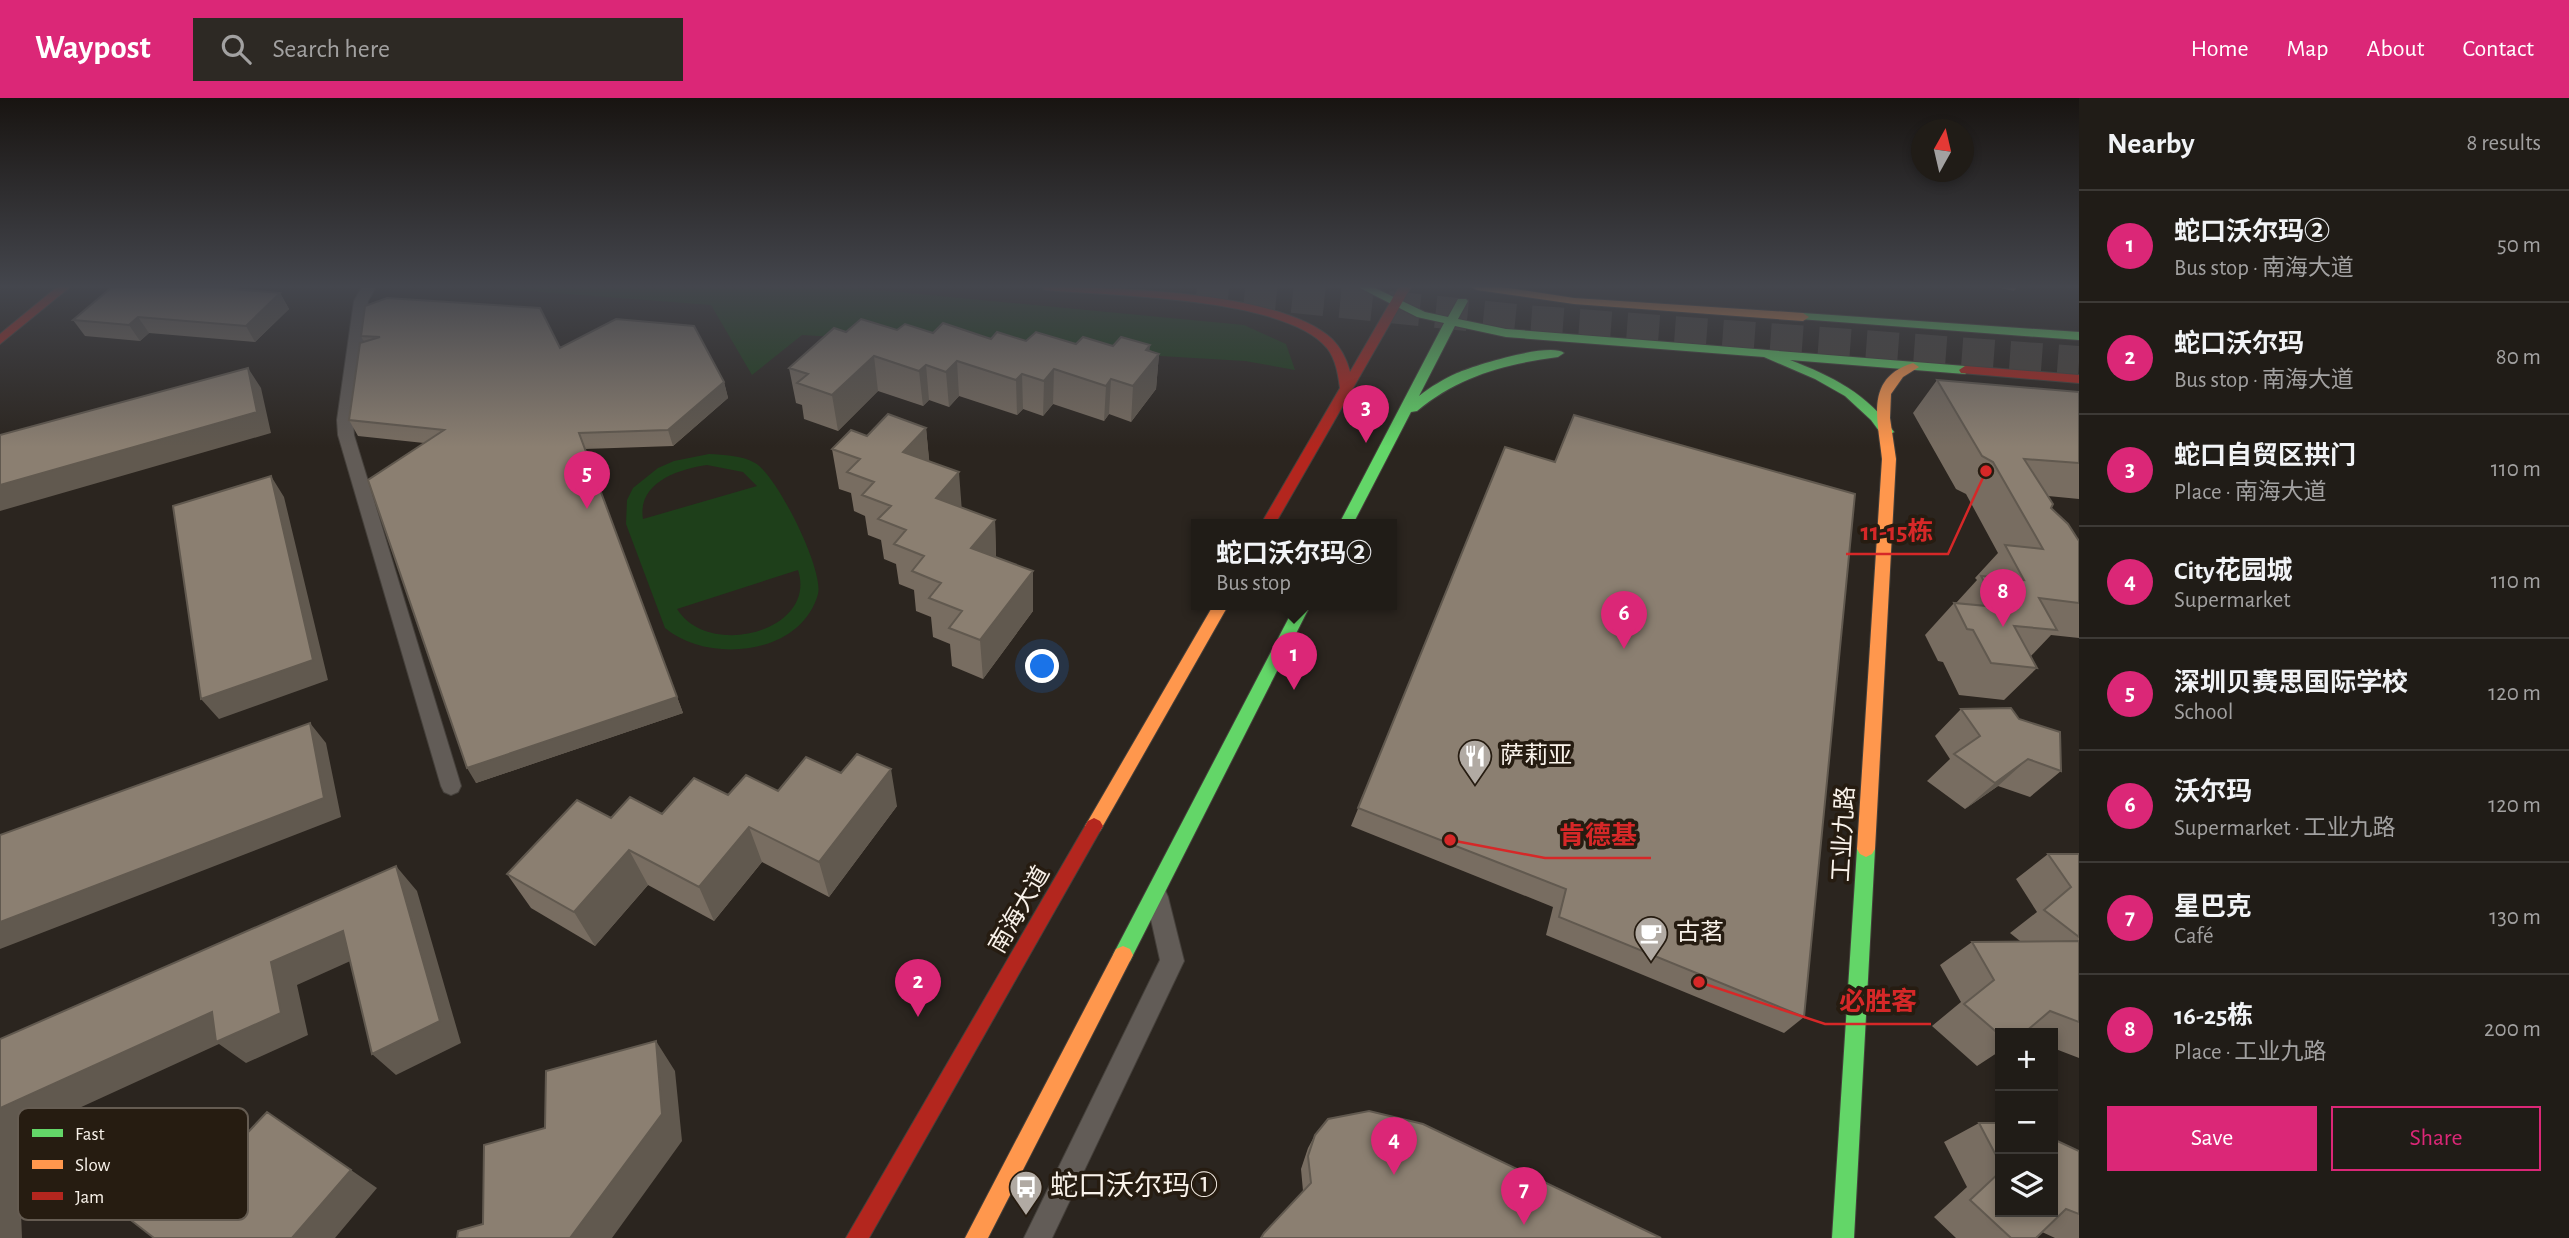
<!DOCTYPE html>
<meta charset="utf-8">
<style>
:root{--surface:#201c17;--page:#2d2924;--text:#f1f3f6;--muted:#a2a1a1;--line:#3d3a36;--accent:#db2777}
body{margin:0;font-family:"Alegreya Sans","Noto Sans SC",sans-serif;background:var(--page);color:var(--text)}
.controls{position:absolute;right:21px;bottom:21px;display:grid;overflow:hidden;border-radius:0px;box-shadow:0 4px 10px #0003}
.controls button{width:63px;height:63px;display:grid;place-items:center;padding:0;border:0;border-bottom:2px solid var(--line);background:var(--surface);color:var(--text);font:35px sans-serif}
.compass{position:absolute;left:1911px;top:21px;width:63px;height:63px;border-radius:50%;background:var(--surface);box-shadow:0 4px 10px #0003;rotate:8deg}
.you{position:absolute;left:1043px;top:569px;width:24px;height:24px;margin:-18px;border:5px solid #fff;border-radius:50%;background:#1a73e8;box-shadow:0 0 0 10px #1a73e833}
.badge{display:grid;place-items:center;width:46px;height:46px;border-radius:50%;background:var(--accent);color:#fff;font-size:23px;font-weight:700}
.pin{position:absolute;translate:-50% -58px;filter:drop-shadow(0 2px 4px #0008)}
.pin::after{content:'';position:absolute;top:37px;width:24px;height:21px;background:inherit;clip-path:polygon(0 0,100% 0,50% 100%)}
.popup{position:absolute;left:1191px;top:421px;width:206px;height:91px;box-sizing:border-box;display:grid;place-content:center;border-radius:0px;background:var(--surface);filter:drop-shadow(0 2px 5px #0005);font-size:23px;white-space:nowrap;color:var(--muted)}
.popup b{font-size:26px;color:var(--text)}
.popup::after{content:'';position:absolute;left:50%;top:100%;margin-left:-14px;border:14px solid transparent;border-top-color:var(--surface)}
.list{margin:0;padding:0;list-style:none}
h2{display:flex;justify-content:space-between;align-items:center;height:91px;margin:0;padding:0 28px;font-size:30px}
h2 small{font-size:23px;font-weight:400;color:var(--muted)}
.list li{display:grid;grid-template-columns:46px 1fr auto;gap:21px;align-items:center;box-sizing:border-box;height:112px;padding:0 28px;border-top:2px solid var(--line)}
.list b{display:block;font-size:26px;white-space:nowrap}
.list p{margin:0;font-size:23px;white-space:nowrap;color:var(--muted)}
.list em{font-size:23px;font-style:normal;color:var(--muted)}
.actions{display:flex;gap:14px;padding:21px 28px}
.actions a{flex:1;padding:16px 0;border:2px solid var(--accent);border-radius:0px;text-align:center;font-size:24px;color:var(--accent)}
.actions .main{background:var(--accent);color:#fff}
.icon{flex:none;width:38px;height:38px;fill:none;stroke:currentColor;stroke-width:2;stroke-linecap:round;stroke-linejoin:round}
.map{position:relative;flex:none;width:2079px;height:1140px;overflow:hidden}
header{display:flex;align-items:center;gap:42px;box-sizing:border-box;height:98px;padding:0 35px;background:var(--accent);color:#fff}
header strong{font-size:33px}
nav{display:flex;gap:38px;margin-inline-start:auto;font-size:24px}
.search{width:490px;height:63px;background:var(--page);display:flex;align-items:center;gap:18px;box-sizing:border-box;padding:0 24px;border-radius:0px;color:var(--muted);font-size:26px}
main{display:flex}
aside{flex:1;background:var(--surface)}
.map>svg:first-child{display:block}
.green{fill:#1e3f1a;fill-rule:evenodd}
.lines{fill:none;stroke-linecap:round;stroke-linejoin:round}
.highway-tunnel{stroke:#4a443d;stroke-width:32;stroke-dasharray:32 16;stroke-linecap:butt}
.lane-casing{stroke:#45403b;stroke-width:2}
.fast-casing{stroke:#45403b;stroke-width:2}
.slow-casing{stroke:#45403b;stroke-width:2}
.jam-casing{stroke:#45403b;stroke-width:2}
.lane{fill:#625c57;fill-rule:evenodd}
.fast{fill:#63d668;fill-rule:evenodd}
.slow{fill:#ff974d;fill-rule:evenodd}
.jam{fill:#b3261e;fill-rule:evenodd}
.wall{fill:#786d61}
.shaded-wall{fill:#61594f}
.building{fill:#8b7f71;stroke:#61594f;stroke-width:2}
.labels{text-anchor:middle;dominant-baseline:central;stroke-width:7;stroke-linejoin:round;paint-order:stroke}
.poi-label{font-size:24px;fill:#f9f2ea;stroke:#261c11;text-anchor:start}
.street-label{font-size:24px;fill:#f9f2ea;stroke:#261c11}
.near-poi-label{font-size:28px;fill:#f9f2ea;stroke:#261c11;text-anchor:start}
.key{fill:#261c11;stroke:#655c52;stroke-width:2}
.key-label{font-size:19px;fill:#f9f2ea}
.leader{fill:none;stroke:#d62828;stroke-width:2.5}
.callout-dot{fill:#d62828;stroke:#261c11;stroke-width:2.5}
.callout-label{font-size:26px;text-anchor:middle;font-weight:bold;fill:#d62828;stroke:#261c11;stroke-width:7;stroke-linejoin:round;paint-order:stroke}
</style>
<header>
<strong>Waypost</strong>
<div class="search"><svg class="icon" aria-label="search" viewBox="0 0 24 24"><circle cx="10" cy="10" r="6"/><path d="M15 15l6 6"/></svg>Search here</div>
<nav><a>Home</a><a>Map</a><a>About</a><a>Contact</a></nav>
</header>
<main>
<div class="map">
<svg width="2079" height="1140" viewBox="0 0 2079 1140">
<rect width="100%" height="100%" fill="#2b251f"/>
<path class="green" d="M 476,189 L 846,189 L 1244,227 L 1286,246 L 1295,272 L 1245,263 L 802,237 L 752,277 L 711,207 Z
M 709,356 C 724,357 741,357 755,365 C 777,377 824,472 818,496 C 801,558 708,566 665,530 L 626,426 L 627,402 L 633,390 L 658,370 L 674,363 ZM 707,367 L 743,374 L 757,388 L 643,421 C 637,385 678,371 707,367 ZM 798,472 C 818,533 709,562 677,511 Z"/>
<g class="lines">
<path class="highway-tunnel" d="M 1197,189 L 1525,223 L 2079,264"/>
<defs>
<path id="lane" d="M 362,189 L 376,189 L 368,203 L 353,322 L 354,337 L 461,688 L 458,694 L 451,697 L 444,694 L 441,688 L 338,337 L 337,322 L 354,203 Z
M 1157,789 L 1165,792 L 1168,799 L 1184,863 L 1052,1140 L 1024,1140 L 1160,862 L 1146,799 L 1149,792 Z"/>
<path id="fast" d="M 1358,189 L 1373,189 L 1425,214 L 1448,219 L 1458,201 L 1466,201 L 1468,203 L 1458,221 L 1506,231 L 1965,268 L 1971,272 L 1965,276 L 1790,262 C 1832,278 1868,296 1894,334 L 1887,338 L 1882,337 L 1871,322 L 1845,298 L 1815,281 L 1764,259 L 1506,239 L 1455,228 L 1419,298 C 1430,289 1444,281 1457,275 C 1475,267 1550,244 1564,255 L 1558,259 C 1505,266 1459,278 1417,313 L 1411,314 L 1353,426 L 1339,426 L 1444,225 L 1417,219 Z
M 1803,215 L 2079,234 L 2079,242 L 1799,221 L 1799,217 Z
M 1296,506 L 1311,506 L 1130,863 L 1123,866 L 1116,863 L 1113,857 L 1116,851 Z
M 1866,743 L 1872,746 L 1875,751 L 1854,1140 L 1832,1140 L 1857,751 L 1860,746 Z"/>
<path id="slow" d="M 1471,189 L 1502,189 L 1574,200 L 1803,215 L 1809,219 L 1803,223 L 1574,206 L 1477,192 Z
M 1913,265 L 1919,269 L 1903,279 L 1891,296 L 1890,320 L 1896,361 L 1875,751 L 1872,756 L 1866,759 L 1860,756 L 1857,751 L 1882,361 C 1878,322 1864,280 1913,265 Z
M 1214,506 L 1229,506 L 1100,733 L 1094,736 L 1088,733 L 1085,728 L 1088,723 Z
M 1123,848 L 1130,851 L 1133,857 L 1130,863 L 988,1140 L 965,1140 L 1116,851 Z"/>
<path id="jam" d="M 57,189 L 70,189 L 0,246 L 0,236 Z
M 1040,189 C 1111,189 1280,193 1332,241 C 1341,250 1347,262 1350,274 L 1399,189 L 1411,189 L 1275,426 L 1261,426 L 1340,290 C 1338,276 1336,262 1327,250 C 1285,199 1111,198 1046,192 Z
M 1965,268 L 2079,277 L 2079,285 L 1961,275 L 1959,272 Z
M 1094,720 L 1100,723 L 1103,728 L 1100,733 L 869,1140 L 846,1140 L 1088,723 Z"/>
</defs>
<use href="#lane" class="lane-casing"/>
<use href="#fast" class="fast-casing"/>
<use href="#slow" class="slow-casing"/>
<use href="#jam" class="jam-casing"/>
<use href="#lane" class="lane"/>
<use href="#fast" class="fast"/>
<use href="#slow" class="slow"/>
<use href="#jam" class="jam"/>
</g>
<path class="wall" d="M 1996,189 L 2017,189 L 2014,193 Z
M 280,195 L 289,211 L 255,244 L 149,235 L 140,243 L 85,238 L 73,222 Z
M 897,232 L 1026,243 L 1113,248 L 1149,252 L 1159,256 L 1156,291 L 1131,324 L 1109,316 L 1104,323 L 1053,306 L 1043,318 L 1023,311 L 1017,317 L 959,298 L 949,309 L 929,302 L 923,308 L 878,293 L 838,333 L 804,321 L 802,307 L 796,305 L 789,270 L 846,234 Z
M 361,238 L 560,250 L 724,284 L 728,300 L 673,348 L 585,351 L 683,615 L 476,685 L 424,345 L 358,338 L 349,322 L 364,244 Z
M 1937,282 L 2079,294 L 2079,401 L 2048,398 L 2051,410 L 2079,443 L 2079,540 L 2051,537 L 2031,558 L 2037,570 L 2004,602 L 1959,597 L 1943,564 L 1938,563 L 1925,537 L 1954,505 L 1956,505 L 1977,482 L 1975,480 L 1998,455 L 1966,396 L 1956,391 L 1913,315 Z
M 1574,317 L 1804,919 L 1784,935 L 1546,837 L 1553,809 L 1351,728 L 1505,349 L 1555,364 Z
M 926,330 L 929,363 L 961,409 L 995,422 L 996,459 L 1033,513 L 983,581 L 952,568 L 950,546 L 933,539 L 931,519 L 916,513 L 914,492 L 899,486 L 896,466 L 884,461 L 881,442 L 868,437 L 865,418 L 854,413 L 851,395 L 839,391 L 832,351 L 867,338 Z
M 1961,611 L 2019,621 L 2061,673 L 2030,699 L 1998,688 L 1965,711 L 1927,683 L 1950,661 L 1935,638 Z
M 778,693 L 897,708 L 829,799 L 762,764 L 714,823 L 648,787 L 595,848 L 531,810 L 507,776 L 611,720 L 662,716 L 728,697 Z
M 2048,756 L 2079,756 L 2079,960 L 2053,950 L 2053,935 L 2000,935 L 2000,953 L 1977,968 L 1932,928 L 1961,904 L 1940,867 L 1972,844 L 2020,843 L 2010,835 L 2037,814 L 2016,781 Z
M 1979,1025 L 2000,1025 L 2000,1114 L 2079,1053 L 2079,1140 L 2055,1140 L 2042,1134 L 2036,1140 L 1956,1140 L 1934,1119 L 1967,1089 L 1944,1044 Z
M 1315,1037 L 1661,1140 L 1303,1093 L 1301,1071 L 1308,1050 Z"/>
<path class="shaded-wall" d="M 280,195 L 289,211 L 255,244 L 246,228 Z
M 138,219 L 149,235 L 140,243 L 129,227 Z
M 1150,247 L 1148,270 L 1159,256 L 1156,291 L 1131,324 L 1133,288 L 1146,252 Z
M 874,258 L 878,293 L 838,333 L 832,297 Z
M 957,263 L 959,298 L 949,309 L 946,274 Z
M 926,267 L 929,302 L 923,308 L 919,273 Z
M 248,270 L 261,290 L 271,335 L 0,413 L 0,387 Z
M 1054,271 L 1053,306 L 1043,318 L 1044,283 Z
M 1022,276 L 1023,311 L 1017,317 L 1016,282 Z
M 1111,281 L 1109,316 L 1104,323 L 1106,288 Z
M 724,284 L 728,300 L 673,348 L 668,332 Z
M 926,330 L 930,370 L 903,354 Z
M 579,335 L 683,615 L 476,685 L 467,670 Z
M 959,374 L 962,414 L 936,400 Z
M 271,378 L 284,399 L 328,582 L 219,621 L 201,601 Z
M 995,422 L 996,461 L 971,450 Z
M 1033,473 L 1033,513 L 983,581 L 980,542 Z
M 310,625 L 326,645 L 341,719 L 0,851 L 0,824 Z
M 2028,661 L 1998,688 L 1965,711 L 1995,685 Z
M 891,671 L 897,708 L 829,799 L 819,764 Z
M 749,729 L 762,764 L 714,823 L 699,789 Z
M 629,752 L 648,787 L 595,848 L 574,814 Z
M 396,768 L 417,793 L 461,945 L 396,977 L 372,956 Z
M 343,833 L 366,856 L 297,887 L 308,937 L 246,965 L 219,946 L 18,1038 L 22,1140 L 0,1140 L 0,1010 L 212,914 L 271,864 Z
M 656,943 L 675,973 L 682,1043 L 612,1140 L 570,1140 Z
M 267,1014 L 377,1090 L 335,1140 L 292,1140 Z
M 185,1069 L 217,1086 L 203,1082 Z"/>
<path class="building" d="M 112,189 L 211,189 L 280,195 L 246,228 L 138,219 L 129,227 L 73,222 Z
M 387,200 L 540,210 L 560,250 L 616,221 L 694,228 L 724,284 L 668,332 L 579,335 L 677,599 L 467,670 L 368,382 L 444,332 L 349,322 L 360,245 L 380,239 L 361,238 L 365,208 Z
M 861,221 L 897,232 L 905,226 L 933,235 L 943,225 L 991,241 L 997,234 L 1026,243 L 1036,234 L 1076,246 L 1083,239 L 1113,248 L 1121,239 L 1150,247 L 1146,252 L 1159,256 L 1133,288 L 1111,281 L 1106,288 L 1054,271 L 1044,283 L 1022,276 L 1016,282 L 957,263 L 946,274 L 926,267 L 919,273 L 874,258 L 832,297 L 797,285 L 808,276 L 789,270 L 834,230 L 846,234 Z
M 248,270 L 257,314 L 0,387 L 0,337 Z
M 1937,282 L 2079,294 L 2079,365 L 2024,361 L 2053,406 L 2051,410 L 2068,426 L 2079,443 L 2079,505 L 2039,500 L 2057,532 L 2014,528 L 2037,570 L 1991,565 L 1973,532 L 1967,531 L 1954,505 L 1998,509 L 1981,478 L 2024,482 L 2005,447 L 2043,451 L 1993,364 L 1982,358 Z
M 888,316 L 926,330 L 903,354 L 959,374 L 936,400 L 995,422 L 971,450 L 1033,473 L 980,542 L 949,530 L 962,513 L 929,500 L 941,485 L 912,473 L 924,458 L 894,446 L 906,432 L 878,421 L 891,408 L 862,397 L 874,384 L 847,374 L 860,361 L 832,351 L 851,332 L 867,338 Z
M 1574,317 L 1855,396 L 1804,919 L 1559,819 L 1566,791 L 1358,710 L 1505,349 L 1555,364 Z
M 271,378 L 313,562 L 201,601 L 173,408 Z
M 2011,610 L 2019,621 L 2060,634 L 2061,673 L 2028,661 L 1995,685 L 1954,656 L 1980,638 L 1961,611 Z
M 310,625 L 324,700 L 0,824 L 0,737 Z
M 857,656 L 891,671 L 819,764 L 749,729 L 699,789 L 629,752 L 574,814 L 507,776 L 577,702 L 611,720 L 630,699 L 662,716 L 694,680 L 728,697 L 746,677 L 778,693 L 806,659 L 841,675 Z
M 2048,756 L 2079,756 L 2079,839 L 2044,812 L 2071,789 Z
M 396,768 L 440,923 L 372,956 L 343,833 L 271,864 L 281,915 L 216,944 L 212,914 L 0,1010 L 0,941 Z
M 2079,843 L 2079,924 L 2050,913 L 2024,935 L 2000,935 L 2000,937 L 1964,906 L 1994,882 L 1972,844 Z
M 656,943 L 662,1016 L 570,1140 L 457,1140 L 458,1133 L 483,1126 L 484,1047 L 545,1030 L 546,973 Z
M 1369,1013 L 1423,1026 L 1661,1140 L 1261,1140 L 1264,1135 L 1311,1085 L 1308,1058 L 1315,1037 L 1328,1021 Z
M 267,1014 L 351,1072 L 292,1140 L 154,1140 L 132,1123 L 185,1069 L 203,1082 Z
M 1979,1025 L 2000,1025 L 2000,1065 Z
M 2053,1041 L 2079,1053 L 2079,1116 L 2066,1111 L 2036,1140 L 2011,1140 L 1970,1102 L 2000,1074 L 2000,1114 L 2053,1114 Z"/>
<linearGradient id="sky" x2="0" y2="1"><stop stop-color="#181411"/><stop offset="0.54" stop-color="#44464d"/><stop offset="1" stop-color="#44464d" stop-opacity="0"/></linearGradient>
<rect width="2079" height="349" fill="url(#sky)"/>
<defs>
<symbol id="restaurant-pin" viewBox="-11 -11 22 30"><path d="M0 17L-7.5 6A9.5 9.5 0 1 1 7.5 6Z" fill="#b1aaa3" stroke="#261c11"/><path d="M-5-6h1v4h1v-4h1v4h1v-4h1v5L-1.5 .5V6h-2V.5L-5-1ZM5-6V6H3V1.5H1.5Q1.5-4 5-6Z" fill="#fff"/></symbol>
<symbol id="cafe-pin" viewBox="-11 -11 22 30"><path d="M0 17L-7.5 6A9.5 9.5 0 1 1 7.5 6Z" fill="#b1aaa3" stroke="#261c11"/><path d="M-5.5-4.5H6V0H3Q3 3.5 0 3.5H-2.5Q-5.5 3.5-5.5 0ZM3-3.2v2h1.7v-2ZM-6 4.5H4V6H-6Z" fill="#fff"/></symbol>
<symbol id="bus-pin" viewBox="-11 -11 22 30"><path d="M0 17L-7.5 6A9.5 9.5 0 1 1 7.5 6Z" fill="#b1aaa3" stroke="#261c11"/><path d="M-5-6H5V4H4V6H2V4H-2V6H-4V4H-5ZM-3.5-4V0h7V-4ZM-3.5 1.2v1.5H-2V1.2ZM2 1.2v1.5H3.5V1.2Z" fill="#fff"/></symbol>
</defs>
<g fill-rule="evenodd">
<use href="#restaurant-pin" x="1456" y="639" width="38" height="52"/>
<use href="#cafe-pin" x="1632" y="816" width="38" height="52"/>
<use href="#bus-pin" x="1007" y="1070" width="38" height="52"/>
</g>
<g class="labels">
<g class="poi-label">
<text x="1500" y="658">萨莉亚</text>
<text x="1676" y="835">古茗</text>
</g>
<g class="street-label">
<text transform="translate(1844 736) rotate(-87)">工业九路</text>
<text transform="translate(1020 812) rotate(-60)">南海大道</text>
</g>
<g class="near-poi-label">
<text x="1050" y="1089">蛇口沃尔玛①</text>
</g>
</g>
<rect x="18" y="1010" width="230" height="112" rx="10" class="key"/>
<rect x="32" y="1031" width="31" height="8" fill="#63d668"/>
<rect x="32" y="1062" width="31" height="9" fill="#ff974d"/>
<rect x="32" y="1094" width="31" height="8" fill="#b3261e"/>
<g class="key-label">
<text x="75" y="1042">Fast</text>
<text x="75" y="1073">Slow</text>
<text x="75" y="1105">Jam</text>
</g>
<path class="leader" d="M1986 373L1948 456H1846M1450 742L1545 760H1651M1699 884L1825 926H1931"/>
<g class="callout-dot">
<circle cx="1986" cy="373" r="7"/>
<circle cx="1450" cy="742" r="7"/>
<circle cx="1699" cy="884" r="7"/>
</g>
<g class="callout-label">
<text x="1897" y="442">11-15栋</text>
<text x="1598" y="746">肯德基</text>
<text x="1878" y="912">必胜客</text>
</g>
</svg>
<div class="controls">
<button>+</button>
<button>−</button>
<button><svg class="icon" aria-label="layers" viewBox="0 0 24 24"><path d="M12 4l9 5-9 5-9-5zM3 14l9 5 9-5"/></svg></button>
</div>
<svg class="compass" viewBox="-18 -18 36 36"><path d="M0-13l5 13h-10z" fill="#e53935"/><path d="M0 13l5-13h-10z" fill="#a2a1a1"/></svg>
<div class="you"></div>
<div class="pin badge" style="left:1294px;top:592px">1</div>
<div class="popup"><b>蛇口沃尔玛②</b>Bus stop</div>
<div class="pin badge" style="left:918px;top:919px">2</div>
<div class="pin badge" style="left:1366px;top:345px">3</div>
<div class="pin badge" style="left:1394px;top:1077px">4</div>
<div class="pin badge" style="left:587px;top:411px">5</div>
<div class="pin badge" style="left:1624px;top:551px">6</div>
<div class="pin badge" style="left:1524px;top:1127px">7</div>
<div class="pin badge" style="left:2003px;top:529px">8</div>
</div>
<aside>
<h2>Nearby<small>8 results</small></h2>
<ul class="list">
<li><span class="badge">1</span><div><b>蛇口沃尔玛②</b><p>Bus stop · 南海大道</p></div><em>50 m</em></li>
<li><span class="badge">2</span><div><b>蛇口沃尔玛</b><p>Bus stop · 南海大道</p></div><em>80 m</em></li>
<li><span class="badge">3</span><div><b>蛇口自贸区拱门</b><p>Place · 南海大道</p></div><em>110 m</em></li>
<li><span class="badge">4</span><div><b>City花园城</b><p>Supermarket</p></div><em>110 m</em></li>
<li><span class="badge">5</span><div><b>深圳贝赛思国际学校</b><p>School</p></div><em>120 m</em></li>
<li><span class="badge">6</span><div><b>沃尔玛</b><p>Supermarket · 工业九路</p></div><em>120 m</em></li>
<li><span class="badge">7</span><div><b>星巴克</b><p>Café</p></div><em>130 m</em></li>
<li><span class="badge">8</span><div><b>16-25栋</b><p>Place · 工业九路</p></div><em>200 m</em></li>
</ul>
<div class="actions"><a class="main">Save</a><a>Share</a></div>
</aside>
</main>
